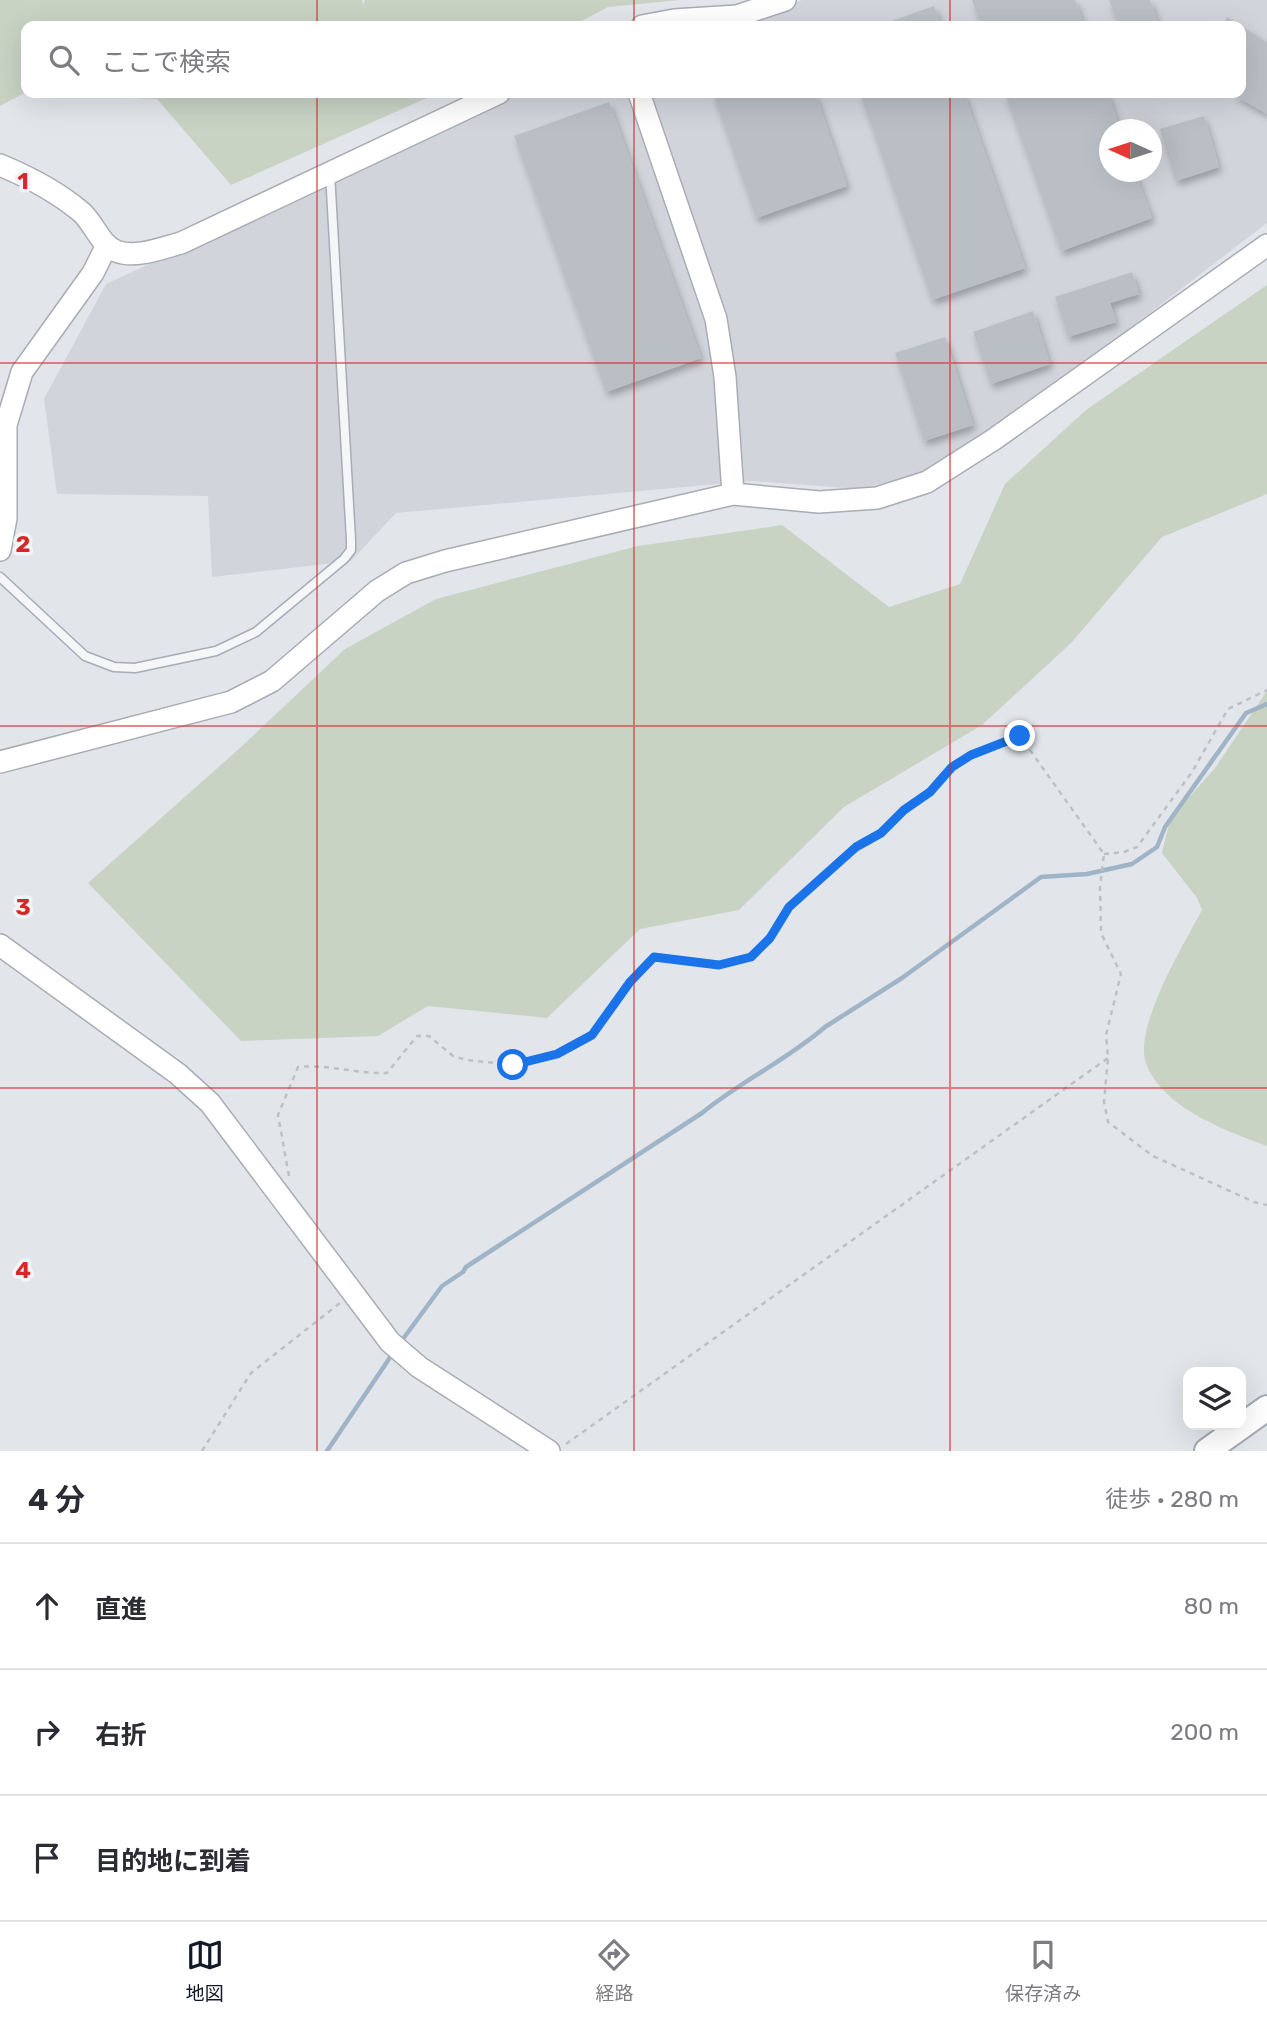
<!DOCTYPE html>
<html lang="ja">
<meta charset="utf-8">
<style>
:root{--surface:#fff;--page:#f7f7f7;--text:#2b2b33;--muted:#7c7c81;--line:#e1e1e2;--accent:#111827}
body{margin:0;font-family:Rubik,"Noto Sans JP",sans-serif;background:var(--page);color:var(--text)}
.controls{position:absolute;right:21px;bottom:21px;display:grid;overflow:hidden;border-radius:14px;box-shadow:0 7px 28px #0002}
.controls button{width:63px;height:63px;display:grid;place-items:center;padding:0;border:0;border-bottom:2px solid var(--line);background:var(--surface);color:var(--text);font:35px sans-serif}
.compass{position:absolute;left:1099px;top:119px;width:63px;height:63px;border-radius:50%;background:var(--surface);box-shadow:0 7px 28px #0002;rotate:273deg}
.stop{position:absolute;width:21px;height:21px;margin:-16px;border:5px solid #1a73e8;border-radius:50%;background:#fff}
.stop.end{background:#1a73e8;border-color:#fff;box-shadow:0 2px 7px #0008}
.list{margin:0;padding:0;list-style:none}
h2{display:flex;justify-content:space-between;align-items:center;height:91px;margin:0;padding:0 28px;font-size:30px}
h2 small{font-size:23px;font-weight:400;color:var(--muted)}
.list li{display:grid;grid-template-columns:46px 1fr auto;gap:21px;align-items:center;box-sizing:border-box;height:126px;padding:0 28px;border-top:2px solid var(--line)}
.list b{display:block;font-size:26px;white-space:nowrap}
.list em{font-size:23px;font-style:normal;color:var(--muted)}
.icon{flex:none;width:38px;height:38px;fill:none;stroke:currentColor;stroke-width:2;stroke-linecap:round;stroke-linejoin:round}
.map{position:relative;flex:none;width:1267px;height:1451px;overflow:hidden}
.search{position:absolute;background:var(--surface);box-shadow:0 7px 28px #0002;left:21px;right:21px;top:21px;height:77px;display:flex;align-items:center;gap:18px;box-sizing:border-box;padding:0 24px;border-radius:14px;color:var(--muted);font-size:26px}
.sheet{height:469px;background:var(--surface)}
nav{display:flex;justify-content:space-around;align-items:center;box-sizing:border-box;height:98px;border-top:2px solid var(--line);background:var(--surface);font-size:19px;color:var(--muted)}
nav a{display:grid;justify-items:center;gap:4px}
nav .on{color:var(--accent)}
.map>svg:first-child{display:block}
.built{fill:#d1d5db;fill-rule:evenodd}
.green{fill:#c8d3c4}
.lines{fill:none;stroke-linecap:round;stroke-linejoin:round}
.stream{stroke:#a0b4c7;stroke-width:4.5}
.building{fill:#babfc6;filter:url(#shadow)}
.lane-casing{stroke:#a8acb4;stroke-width:11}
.secondary-casing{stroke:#a8acb4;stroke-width:24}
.primary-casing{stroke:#a3aab4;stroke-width:28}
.path{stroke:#bdc0c4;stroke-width:2.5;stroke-dasharray:5 5;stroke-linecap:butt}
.lane{stroke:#f5f6f8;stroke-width:8}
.secondary{stroke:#fff;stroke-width:21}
.primary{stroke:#fff;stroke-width:24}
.route{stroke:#1a73e8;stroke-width:9}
.grid{fill:none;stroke:#d62828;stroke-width:2;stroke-opacity:0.55}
.grid-label{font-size:23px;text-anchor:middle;font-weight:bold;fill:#d62828;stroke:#f2f4f7;stroke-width:7;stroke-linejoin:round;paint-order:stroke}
</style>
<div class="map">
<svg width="1267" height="1451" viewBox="0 0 1267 1451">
<defs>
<filter id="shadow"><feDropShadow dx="3" dy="5" stdDeviation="3.5" flood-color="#0004"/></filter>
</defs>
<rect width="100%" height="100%" fill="#e2e5ea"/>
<path class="built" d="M 802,0 L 1267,0 L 1267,223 L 965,455 L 915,476 L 859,489 L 751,481 L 396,513 L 351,561 L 212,577 L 208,496 L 57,494 L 44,399 L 106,284 L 520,93 L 1241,93 L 1241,26 L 710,26 L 736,24 ZM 1110,130 L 1152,130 L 1152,172 L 1110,172 Z"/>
<path class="green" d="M 0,0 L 362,0 L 363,4 L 365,0 L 680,0 L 608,7 L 572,26 L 26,26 L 26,92 L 0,106 Z
M 34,93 L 438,93 L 231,185 L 157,99 Z
M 1267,285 L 1267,494 L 1162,537 L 1071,643 L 982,725 L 844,807 L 739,910 L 640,929 L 547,1018 L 428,1006 L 378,1036 L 241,1041 L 88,883 L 241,747 L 345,649 L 436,599 L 638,546 L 782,525 L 889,607 L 960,584 L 1005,484 L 1086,410 Z
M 1267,691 L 1267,1146 C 1227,1131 1162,1108 1146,1063 C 1133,1028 1185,942 1202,910 L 1197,898 L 1162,853 L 1170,819 L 1215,768 Z"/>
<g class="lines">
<path class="stream" d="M 400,1343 L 442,1286 L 463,1272 L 466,1267 L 702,1113 C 741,1081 787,1060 825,1027 L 902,978 L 1041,877 L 1087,874 L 1132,864 L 1157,847 L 1165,827 L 1246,713 L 1267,704
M 327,1451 L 393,1353"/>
</g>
<path class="building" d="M 972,0 L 1075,0 L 1084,26 L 981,26 Z
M 1109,0 L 1150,0 L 1159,26 L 1119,26 Z
M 934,6 L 941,26 L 878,26 Z
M 1227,17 L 1267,42 L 1267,114 L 1231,93 L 1241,93 L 1241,26 L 1222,26 Z
M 713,93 L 815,93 L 847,186 L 756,218 Z
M 860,93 L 964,93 L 1025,268 L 932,300 Z
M 1005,93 L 1108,93 L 1120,130 L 1110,130 L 1110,172 L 1135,172 L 1152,218 L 1061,251 Z
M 609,102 L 701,358 L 606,392 L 514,136 Z
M 1204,116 L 1219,167 L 1176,181 L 1160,129 Z
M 1132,272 L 1139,294 L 1110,303 L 1116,322 L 1068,337 L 1055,297 Z
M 1033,311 L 1050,364 L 991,384 L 973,332 Z
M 945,337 L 973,425 L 924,441 L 895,353 Z"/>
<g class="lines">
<defs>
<path id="lane" d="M 0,577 L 85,656 L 114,667 L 135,668 L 216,651 L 256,632 L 344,559 L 351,550 L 351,540 L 330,173"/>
<path id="secondary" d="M 642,26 L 674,20 L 737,16 L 785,0
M 639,93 L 716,319 L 725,377 L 733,494
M 0,165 C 29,177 56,191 80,211 C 94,222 99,244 116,251 C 135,259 162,248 181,243 L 499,93
M 0,550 L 6,518 L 6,425 L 22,372 L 93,273 L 107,245
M 0,762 L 231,702 L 272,681 L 377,591 L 406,573 L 445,561 L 733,494 L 819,502 L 877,498 L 927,482 L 993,440 L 1267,245
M 0,945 L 178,1074 L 210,1103 L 390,1342 L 419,1367 L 549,1451"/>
<path id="primary" d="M 1207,1451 L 1267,1408"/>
</defs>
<use href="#lane" class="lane-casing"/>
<use href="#secondary" class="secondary-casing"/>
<use href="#primary" class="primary-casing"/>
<path class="path" d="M 1104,854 L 1124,852 L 1137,847 L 1192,772 L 1228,709 L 1267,690
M 289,1176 L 278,1115 L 298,1067 C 328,1064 357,1074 387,1073 L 417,1036 L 429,1036 L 453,1056 L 467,1060 L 513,1065 L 557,1054 L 592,1035 L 630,982 L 654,957 L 719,965 L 751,957 L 770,938 L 789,907 L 856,847 L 881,833 L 903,810 L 930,792 L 952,767 L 971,755 L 1020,736 L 1104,854 L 1100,887 L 1101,933 L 1121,974 L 1106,1035 L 1108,1058 L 1104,1102 L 1108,1122 L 1153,1156 L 1254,1202 L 1267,1205
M 566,1444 L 1108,1058
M 202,1451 L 251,1373 L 340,1303"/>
<use href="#lane" class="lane"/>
<use href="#secondary" class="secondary"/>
<use href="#primary" class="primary"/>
</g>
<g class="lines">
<path class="route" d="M 513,1065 L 557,1054 L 592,1035 L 630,982 L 654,957 L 719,965 L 751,957 L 770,938 L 789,907 L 856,847 L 881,833 L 904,810 L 930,792 L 952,767 L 971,755 L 1020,736"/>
</g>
<path class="grid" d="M 317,0 L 317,26M 634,0 L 634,26M 950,0 L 950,26M 317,93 L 317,1451M 634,93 L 634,1451M 950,93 L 950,1451M 0,363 L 1267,363M 0,726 L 1267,726M 0,1088 L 1267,1088"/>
<g class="grid-label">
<text x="23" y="189">1</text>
<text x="23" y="552">2</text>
<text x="23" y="915">3</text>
<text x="23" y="1278">4</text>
</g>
</svg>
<div class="controls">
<button><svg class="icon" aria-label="layers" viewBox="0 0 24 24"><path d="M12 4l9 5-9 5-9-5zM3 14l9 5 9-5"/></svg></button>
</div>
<svg class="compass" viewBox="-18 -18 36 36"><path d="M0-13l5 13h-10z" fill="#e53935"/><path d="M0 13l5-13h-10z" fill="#7c7c81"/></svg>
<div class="stop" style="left:513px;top:1065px"></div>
<div class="stop end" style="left:1020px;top:736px"></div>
<div class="search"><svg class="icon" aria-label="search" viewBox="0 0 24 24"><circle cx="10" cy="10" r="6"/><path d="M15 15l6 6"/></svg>ここで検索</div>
</div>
<section class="sheet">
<h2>4 分<small>徒歩 · 280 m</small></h2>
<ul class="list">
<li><svg class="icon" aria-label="ahead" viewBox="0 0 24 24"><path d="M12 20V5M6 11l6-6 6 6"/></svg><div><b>直進</b></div><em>80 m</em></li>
<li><svg class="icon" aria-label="right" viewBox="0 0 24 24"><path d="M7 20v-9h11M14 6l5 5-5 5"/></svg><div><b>右折</b></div><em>200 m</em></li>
<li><svg class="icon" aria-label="arrive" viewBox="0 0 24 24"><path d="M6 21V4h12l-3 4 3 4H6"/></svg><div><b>目的地に到着</b></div></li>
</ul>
</section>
<nav>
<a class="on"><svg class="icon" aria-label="map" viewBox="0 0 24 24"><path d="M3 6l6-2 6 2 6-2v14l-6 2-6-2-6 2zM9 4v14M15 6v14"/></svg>地図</a>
<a><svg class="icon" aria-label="directions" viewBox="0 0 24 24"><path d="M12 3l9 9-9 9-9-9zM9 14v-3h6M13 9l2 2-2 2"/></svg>経路</a>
<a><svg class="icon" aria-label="saved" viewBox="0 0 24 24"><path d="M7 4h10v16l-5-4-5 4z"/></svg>保存済み</a>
</nav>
